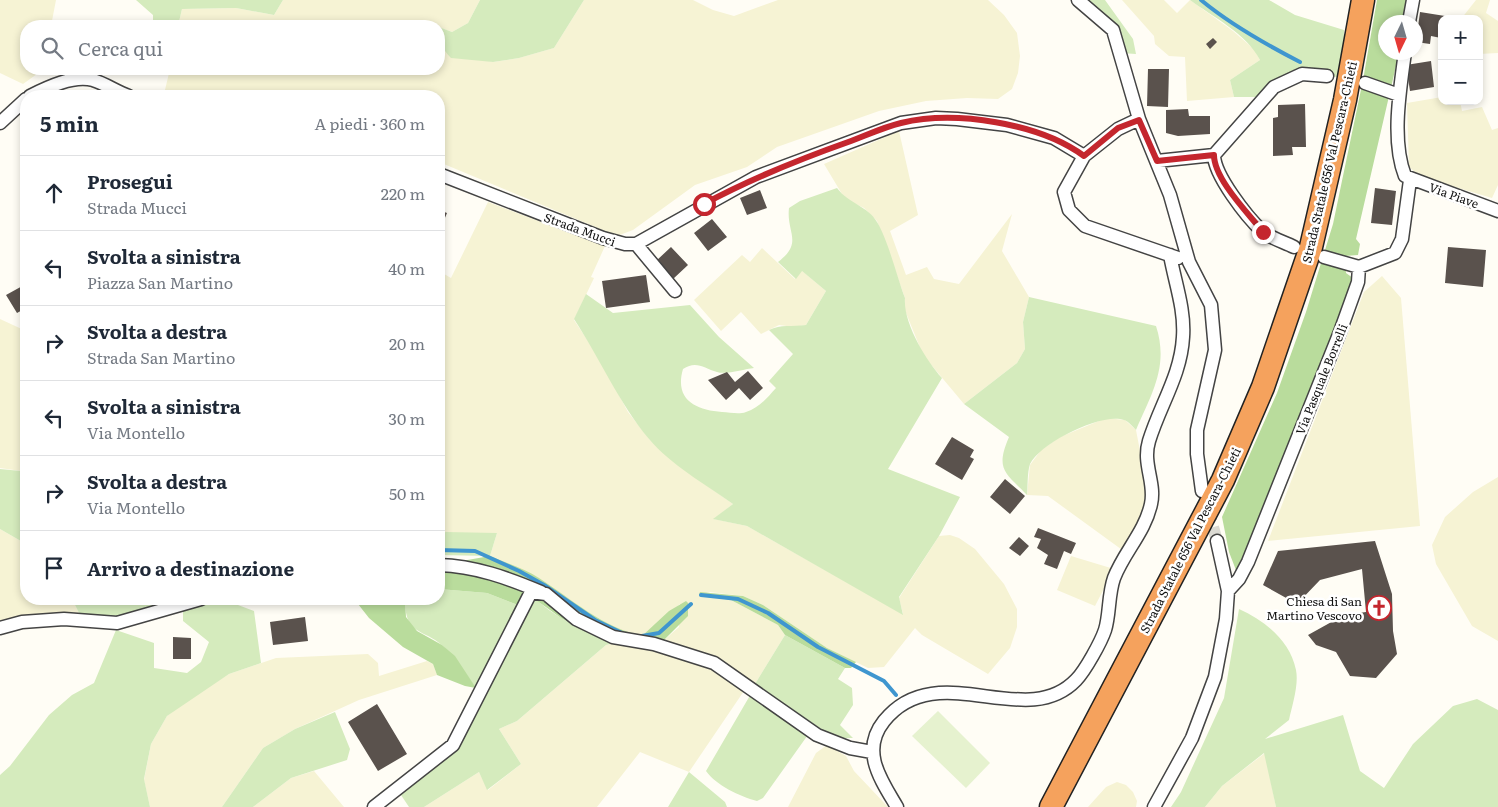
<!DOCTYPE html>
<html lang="it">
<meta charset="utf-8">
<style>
:root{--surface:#fff;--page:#f6f6f7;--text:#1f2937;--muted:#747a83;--line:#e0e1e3}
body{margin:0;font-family:Literata,serif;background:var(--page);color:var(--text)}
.controls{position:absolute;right:15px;top:15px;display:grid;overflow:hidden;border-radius:10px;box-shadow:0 2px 8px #0003}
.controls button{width:45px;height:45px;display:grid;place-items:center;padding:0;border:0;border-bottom:1px solid var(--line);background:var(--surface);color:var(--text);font:25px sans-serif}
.compass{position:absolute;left:1378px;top:15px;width:45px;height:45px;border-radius:50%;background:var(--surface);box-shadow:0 2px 8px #0003;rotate:185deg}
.stop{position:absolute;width:15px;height:15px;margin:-11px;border:4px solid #c4262e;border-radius:50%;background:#fff}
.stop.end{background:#c4262e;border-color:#fff;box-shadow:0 1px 5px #0008}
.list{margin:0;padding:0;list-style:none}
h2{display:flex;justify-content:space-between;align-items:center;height:65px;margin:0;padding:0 20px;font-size:21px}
h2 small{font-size:16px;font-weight:400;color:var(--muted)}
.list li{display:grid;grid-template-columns:32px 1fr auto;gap:15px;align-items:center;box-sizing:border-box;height:75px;padding:0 20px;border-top:1px solid var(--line)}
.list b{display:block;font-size:19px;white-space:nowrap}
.list p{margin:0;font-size:16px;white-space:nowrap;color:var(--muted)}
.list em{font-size:16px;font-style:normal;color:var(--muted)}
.icon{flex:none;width:28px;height:28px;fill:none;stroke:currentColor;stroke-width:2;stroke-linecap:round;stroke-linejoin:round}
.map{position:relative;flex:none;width:1498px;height:807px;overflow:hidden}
.search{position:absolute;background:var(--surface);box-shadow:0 2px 8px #0003;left:20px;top:20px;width:425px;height:55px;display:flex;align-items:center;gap:12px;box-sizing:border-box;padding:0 18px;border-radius:20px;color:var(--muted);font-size:19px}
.panel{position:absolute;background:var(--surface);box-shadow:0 2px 8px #0003;left:20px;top:90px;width:425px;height:515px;border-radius:20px}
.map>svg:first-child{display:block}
.farmland{fill:#f6f3d4}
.green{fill:#d5ebbd}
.forest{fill:#b9dc9c}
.pitch{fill:#e6f2cf}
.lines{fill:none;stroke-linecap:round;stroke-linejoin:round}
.stream{stroke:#3f96cf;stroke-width:4}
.building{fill:#5a524d}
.street-tunnel{stroke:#dbdad3;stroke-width:12;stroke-dasharray:12 6;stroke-linecap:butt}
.street-casing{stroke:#444;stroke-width:15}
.highway-casing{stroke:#222;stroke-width:25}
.street{stroke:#fff;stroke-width:12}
.highway{stroke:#f5a25d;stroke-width:22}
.route{stroke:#c4262e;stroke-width:6}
.labels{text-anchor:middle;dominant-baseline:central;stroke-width:5;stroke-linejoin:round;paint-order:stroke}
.street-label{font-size:12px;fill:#111;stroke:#fff}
.poi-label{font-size:12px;fill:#111;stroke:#fff;text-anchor:end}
</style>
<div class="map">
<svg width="1498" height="807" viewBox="0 0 1498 807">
<rect width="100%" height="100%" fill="#fffdf5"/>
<path class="farmland" d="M 0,0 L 56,0 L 51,26 L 26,26 L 26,69 L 39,69 L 37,74 L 23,84 L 0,73 Z
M 283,0 L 480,0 L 468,23 L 452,32 L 433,25 L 407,22 L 365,23 L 363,26 L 178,26 L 182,9 L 236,8 L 274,15 Z
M 584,0 L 693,0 L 713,10 L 734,16 L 778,0 L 988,0 L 1004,15 L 1017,33 L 1020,56 L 1018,73 L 1012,89 L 998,99 L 967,98 L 926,101 L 879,111 L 777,147 L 747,167 L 695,185 L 633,230 L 617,236 L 439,162 L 439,96 L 192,96 L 164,94 L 170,69 L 439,69 L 439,38 L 443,50 L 493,62 L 519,58 L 554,48 Z
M 1122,0 L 1164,0 L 1177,13 L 1190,0 L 1233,31 L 1255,50 L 1260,60 L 1230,80 L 1234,97 L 1187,101 L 1185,57 L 1169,56 L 1155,44 L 1154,36 Z
M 1476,0 L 1490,0 L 1486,13 L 1498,21 L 1498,53 L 1479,54 L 1479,19 L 1461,19 Z
M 1442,97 L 1442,101 L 1460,101 L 1462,111 L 1482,107 L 1492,130 L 1498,128 L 1498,185 L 1492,198 L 1421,177 L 1409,167 L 1407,103 Z
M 899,131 L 918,215 L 890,231 L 906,275 L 927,267 L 934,279 L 959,284 L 1012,214 L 1002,251 L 1029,297 L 1023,322 L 1025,349 L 1017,363 L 964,404 L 923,355 L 904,308 L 905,298 L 877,221 L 864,208 L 845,199 L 824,164 Z
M 488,202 L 605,246 L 591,277 L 594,278 L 574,320 L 598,356 L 628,412 L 650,440 L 681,467 L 733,504 L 714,519 L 747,526 L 903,614 L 899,598 L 939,536 L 950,535 L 959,538 L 975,549 L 1004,584 L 1017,609 L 1017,627 L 1010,648 L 988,674 L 922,635 L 915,628 L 884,667 L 868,668 L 827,648 L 763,605 L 743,596 L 710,592 L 699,595 L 731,600 L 778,625 L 785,635 L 755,684 L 663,641 L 679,627 L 680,604 L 642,636 L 621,631 L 576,605 L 537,577 L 490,556 L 497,533 L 439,534 L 439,271 L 451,278 Z
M 762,248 L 795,279 L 801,270 L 826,291 L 806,325 L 794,327 L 779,325 L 761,334 L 741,312 L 721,331 L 694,300 L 742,255 L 750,262 Z
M 1382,276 L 1401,298 L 1420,526 L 1268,541 L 1364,292 Z
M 0,319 L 26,331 L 26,475 L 21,471 L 0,468 Z
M 1106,418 L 1125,420 L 1136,430 L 1150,503 L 1125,552 L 1048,496 L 1027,495 L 1030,465 L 1041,450 L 1060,437 Z
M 1498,477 L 1498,641 L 1472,626 L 1436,564 L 1432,545 L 1445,517 L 1473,492 Z
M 0,529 L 26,544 L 26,599 L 72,599 L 81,617 L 0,627 Z
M 1071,556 L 1114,569 L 1095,606 L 1057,590 Z
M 618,642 L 717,668 L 746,688 L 689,772 L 640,752 L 597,807 L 424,807 L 479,772 L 488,790 L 521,764 L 499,729 L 517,721 L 606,645 Z
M 368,654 L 378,663 L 379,676 L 427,661 L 433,664 L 437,675 L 359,700 L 295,729 L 263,748 L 222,807 L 150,807 L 144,780 L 151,744 L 167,716 L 186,701 L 229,674 L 276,658 Z
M 827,745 L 846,756 L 854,771 L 888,807 L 788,807 L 816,753 Z
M 1265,753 L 1276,807 L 1205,807 L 1222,786 Z
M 314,771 L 344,807 L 253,807 L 291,778 Z
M 1117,782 L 1126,785 L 1133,792 L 1137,801 L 1136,807 L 1088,807 L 1106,787 Z"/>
<path class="green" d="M 136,0 L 283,0 L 274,15 L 236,8 L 182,9 L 178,26 L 153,26 L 153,15 Z
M 480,0 L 584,0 L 554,48 L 519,58 L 493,62 L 451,58 C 441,48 439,40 439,27 L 452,32 L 468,23 Z
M 1081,0 L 1105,0 L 1133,39 L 1136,54 L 1121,53 L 1113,29 Z
M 1190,0 L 1269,0 L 1295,15 L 1344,30 L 1343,78 L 1307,72 L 1261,97 L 1234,97 L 1230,80 L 1260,60 C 1247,34 1213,17 1190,0 Z
M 837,188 C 849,204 868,206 877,222 C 888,240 897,277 905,298 C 903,323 926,360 942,378 L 888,469 L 960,497 L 939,536 L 899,597 L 903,615 L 747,526 L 713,519 L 733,504 C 705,484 671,465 649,439 C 619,403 600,359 574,319 L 586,294 L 613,313 L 690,305 L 719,337 L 754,368 C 744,369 726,375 717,372 C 704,368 696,360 683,369 C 674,400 696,410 722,412 C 730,412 738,415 746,412 C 759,408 767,398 776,388 L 769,381 L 793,354 L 769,330 C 781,324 792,327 806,325 L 826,291 L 802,271 L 796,279 L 778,262 C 804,242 786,233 789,208 L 800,201 Z
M 1029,297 L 1156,326 C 1169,366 1152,393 1136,430 C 1133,427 1128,421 1124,420 C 1102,412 1040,443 1030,464 C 1027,473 1028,486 1027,495 C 1005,472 995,470 1009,437 L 964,404 L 1017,363 L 1025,349 L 1023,322 Z
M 0,469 L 21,471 L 26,475 L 26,544 L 0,529 Z
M 446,532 L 497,533 L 490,556 L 439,555 L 439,534 Z
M 439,589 L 487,593 L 518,605 L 476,688 C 466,675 455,657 443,646 C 423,628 406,636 405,602 L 412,599 L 439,599 Z
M 72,599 L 189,599 L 115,621 L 81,617 Z
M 216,599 L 232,599 L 238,605 L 254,611 L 261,663 L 229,674 L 167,716 L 151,744 L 144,779 L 150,807 L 0,807 L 0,775 L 10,766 L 49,715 L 72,695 L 94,683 L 116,630 L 154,643 L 154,668 L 187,673 L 201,662 L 209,642 L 183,621 L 183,609 Z
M 536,599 C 558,621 590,632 618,642 L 606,645 L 517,721 L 499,729 L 521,764 L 487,790 L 479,772 L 424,807 L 409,807 L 399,792 L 452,751 L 529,601 Z
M 1239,609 C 1265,621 1290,640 1296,670 C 1299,685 1292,706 1289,720 L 1265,739 L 1343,715 L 1360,771 L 1384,788 L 1413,744 L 1453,706 L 1477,699 L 1498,710 L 1498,807 L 1276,807 L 1264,753 L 1222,786 L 1205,807 L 1171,807 L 1181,792 L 1224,698 Z
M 785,635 L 845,668 L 838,679 L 852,688 L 853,705 L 840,725 L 853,738 L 840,738 L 830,735 L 755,684 Z
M 752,692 L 810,732 L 763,798 L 757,801 C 739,796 717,786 706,771 Z
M 335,712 L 350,749 L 347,760 L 291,778 L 253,807 L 222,807 L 263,748 L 295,729 Z
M 689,772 L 725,802 L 727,807 L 668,807 Z"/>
<path class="forest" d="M 1377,0 L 1411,0 L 1406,22 L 1386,22 L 1386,52 L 1399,53 L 1356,239 L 1360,244 L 1358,255 L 1345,256 L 1346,273 L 1357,281 L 1239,578 L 1229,552 L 1222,517 L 1277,393 L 1306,312 L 1333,224 L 1363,80 Z
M 490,556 C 506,563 525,569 539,578 C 573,600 602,627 642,636 L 669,611 L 686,601 L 688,603 L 688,616 L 664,640 L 586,631 L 561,618 L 536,600 L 518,605 L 487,593 L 439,589 L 439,565 Z
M 700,592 L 743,596 L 763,605 L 827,648 L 856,662 L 851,668 L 845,668 L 785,635 L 778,625 L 731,600 L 699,595 Z
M 358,599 L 412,599 L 405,602 L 406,617 L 417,631 L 442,645 L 455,656 L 476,688 L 465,686 L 437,675 L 433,664 L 403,647 L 369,618 L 358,604 Z"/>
<path class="pitch" d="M 938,711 L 990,763 L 966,788 L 912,736 Z"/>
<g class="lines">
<path class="stream" d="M 1201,0 C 1231,25 1265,44 1300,62
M 439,550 L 475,551 L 519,571 L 544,585 L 595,620 L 622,633
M 701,595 L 738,599 L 768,613 L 818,647 L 884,681 L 896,695
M 642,636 L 659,633 L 691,604"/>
</g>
<path class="building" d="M 1420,12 L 1445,16 L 1442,19 L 1441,38 L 1431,36 L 1430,44 L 1416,42 Z
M 130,20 L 131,26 L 109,26 L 109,21 Z
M 1213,38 L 1217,42 L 1210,49 L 1206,44 Z
M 1431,61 L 1434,87 L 1410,91 L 1406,65 Z
M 1148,69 L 1169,69 L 1168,107 L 1147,106 Z
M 1305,104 L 1306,147 L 1292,147 L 1293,155 L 1273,156 L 1273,118 L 1278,117 L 1278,105 Z
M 1188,109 L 1189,116 L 1210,116 L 1210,134 L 1178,136 L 1166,133 L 1166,110 Z
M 1375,188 L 1396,191 L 1392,225 L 1371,223 Z
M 760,190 L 767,208 L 747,215 L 740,198 Z
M 439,210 L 447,213 L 439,232 Z
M 712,219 L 727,237 L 708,251 L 694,233 Z
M 671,247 L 688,265 L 673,279 L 656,261 Z
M 1448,247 L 1486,250 L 1483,287 L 1445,283 Z
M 646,275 L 650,302 L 606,308 L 602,281 Z
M 26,284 L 26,308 L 17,313 L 6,295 Z
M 748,371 L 763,388 L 750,400 L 739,388 L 726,400 L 708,380 L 727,372 L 735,382 Z
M 952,437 L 974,450 L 970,457 L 974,459 L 962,480 L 935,464 Z
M 1005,479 L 1025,496 L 1010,514 L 990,497 Z
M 1038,528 L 1076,543 L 1071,554 L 1064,551 L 1057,569 L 1044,564 L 1048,555 L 1037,548 L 1041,539 L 1034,537 Z
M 1019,537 L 1029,546 L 1020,556 L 1009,548 Z
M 1375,541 L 1392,594 L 1393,631 L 1397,654 L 1376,678 L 1350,676 L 1336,652 L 1316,645 L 1308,635 L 1344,615 L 1366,612 L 1362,569 L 1320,580 L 1297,604 L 1263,585 L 1278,551 Z
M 305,617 L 308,641 L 273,645 L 270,622 Z
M 173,637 L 191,638 L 191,659 L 173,659 Z
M 377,704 L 407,754 L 378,771 L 348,722 Z"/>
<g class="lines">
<path class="street-tunnel" d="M 1208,510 L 1217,541"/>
<defs>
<path id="street" d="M 1078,0 L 1113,30 L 1139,119 L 1170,195 L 1189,262 L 1211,305 L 1215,350 L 1197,430 L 1197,454 L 1202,491
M 1409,22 L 1413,0
M 1405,52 C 1400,90 1391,140 1405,176 L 1498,211
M 1365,83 L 1399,95
M 30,96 C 48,87 73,75 93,80 C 106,84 117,92 129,96
M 1139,119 L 1118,129 L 1084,156 L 1064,192 L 1069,210 L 1085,226 L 1178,258
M 0,123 L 26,99
M 1157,161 L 1214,155
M 439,174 L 603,238 L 625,244 L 636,244 L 756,177 L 901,123 L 936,118 L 957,119 L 1007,125 L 1054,138 L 1084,156
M 636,244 L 675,291
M 1294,247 C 1284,242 1270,238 1262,231 C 1247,217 1214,175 1214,155 L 1274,87 L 1302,74 L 1327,76
M 1324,257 L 1359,267
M 439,565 C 475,566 508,578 541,592
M 1228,591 L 1239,579 L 1248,562 L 1340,332 L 1358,282 L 1359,267 L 1395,253 L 1402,239 L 1410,180
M 0,628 L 22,622 L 64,619 L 117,623 L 201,599
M 374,807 L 453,745 L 531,592 L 546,594 L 576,619 L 613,637 L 654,644 L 714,663 L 817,735 L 850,748 L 872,752
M 897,807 C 881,780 860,751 884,721 C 937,655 1025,733 1076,680 C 1085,671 1101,642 1105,630 C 1110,614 1108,595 1114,578 C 1124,552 1145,532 1151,504 C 1156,483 1142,464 1149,441 C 1160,405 1181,375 1183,337 C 1185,309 1175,283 1170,255
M 1154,807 L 1192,738 L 1215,677 L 1226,619 L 1228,591 L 1217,541"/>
<path id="highway" d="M 1051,807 L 1223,480 L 1263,387 L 1311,247 L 1345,100 L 1363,0"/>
</defs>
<use href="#street" class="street-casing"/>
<use href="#highway" class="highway-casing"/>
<use href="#street" class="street"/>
<use href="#highway" class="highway"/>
</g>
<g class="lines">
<path class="route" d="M 704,204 C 752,178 800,159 851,141 C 867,135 884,127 901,123 C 955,110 1039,123 1084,156 L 1118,128 L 1139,120 L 1157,161 L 1214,155 C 1214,179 1248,213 1263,232"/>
</g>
<defs>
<symbol id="church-ring" viewBox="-11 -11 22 22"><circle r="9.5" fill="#fff" stroke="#c4262e" stroke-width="1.5"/><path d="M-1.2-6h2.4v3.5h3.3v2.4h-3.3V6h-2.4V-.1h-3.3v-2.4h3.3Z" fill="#c4262e"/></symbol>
</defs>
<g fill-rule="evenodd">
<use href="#church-ring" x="1365" y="594" width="28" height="28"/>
</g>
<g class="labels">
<g class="street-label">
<text transform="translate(1329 162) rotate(-77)">Strada Statale 656 Val Pescara-Chieti</text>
<text transform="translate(1454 195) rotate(20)">Via Piave</text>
<text transform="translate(580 229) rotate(20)">Strada Mucci</text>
<text transform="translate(1321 379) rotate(-68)">Via Pasquale Borrelli</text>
<text transform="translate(1190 540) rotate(-63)">Strada Statale 656 Val Pescara-Chieti</text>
</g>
<g class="poi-label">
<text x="1362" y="601">Chiesa di San<tspan x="1362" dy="14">Martino Vescovo</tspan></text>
</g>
</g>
</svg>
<div class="controls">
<button>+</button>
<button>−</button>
</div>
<svg class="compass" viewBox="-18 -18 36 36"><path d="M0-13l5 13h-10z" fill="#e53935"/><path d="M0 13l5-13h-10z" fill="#747a83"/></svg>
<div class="stop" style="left:704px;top:204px"></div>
<div class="stop end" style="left:1263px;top:232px"></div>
<div class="search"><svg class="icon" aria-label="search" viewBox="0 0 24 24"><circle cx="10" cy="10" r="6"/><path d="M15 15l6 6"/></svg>Cerca qui</div>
<section class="panel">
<h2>5 min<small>A piedi · 360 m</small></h2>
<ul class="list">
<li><svg class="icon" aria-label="ahead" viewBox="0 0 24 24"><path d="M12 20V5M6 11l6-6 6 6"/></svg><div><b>Prosegui</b><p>Strada Mucci</p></div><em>220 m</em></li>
<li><svg class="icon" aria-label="left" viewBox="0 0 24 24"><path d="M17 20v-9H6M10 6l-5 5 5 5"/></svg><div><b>Svolta a sinistra</b><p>Piazza San Martino</p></div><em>40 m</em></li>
<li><svg class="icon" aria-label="right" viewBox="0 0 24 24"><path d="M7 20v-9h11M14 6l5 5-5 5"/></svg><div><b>Svolta a destra</b><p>Strada San Martino</p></div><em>20 m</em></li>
<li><svg class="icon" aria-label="left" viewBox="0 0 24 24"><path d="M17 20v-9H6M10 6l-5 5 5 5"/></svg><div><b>Svolta a sinistra</b><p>Via Montello</p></div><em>30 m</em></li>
<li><svg class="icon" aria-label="right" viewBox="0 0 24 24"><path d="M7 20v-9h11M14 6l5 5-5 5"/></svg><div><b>Svolta a destra</b><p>Via Montello</p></div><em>50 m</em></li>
<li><svg class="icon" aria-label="arrive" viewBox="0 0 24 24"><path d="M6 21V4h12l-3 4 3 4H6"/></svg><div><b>Arrivo a destinazione</b></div></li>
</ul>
</section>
</div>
